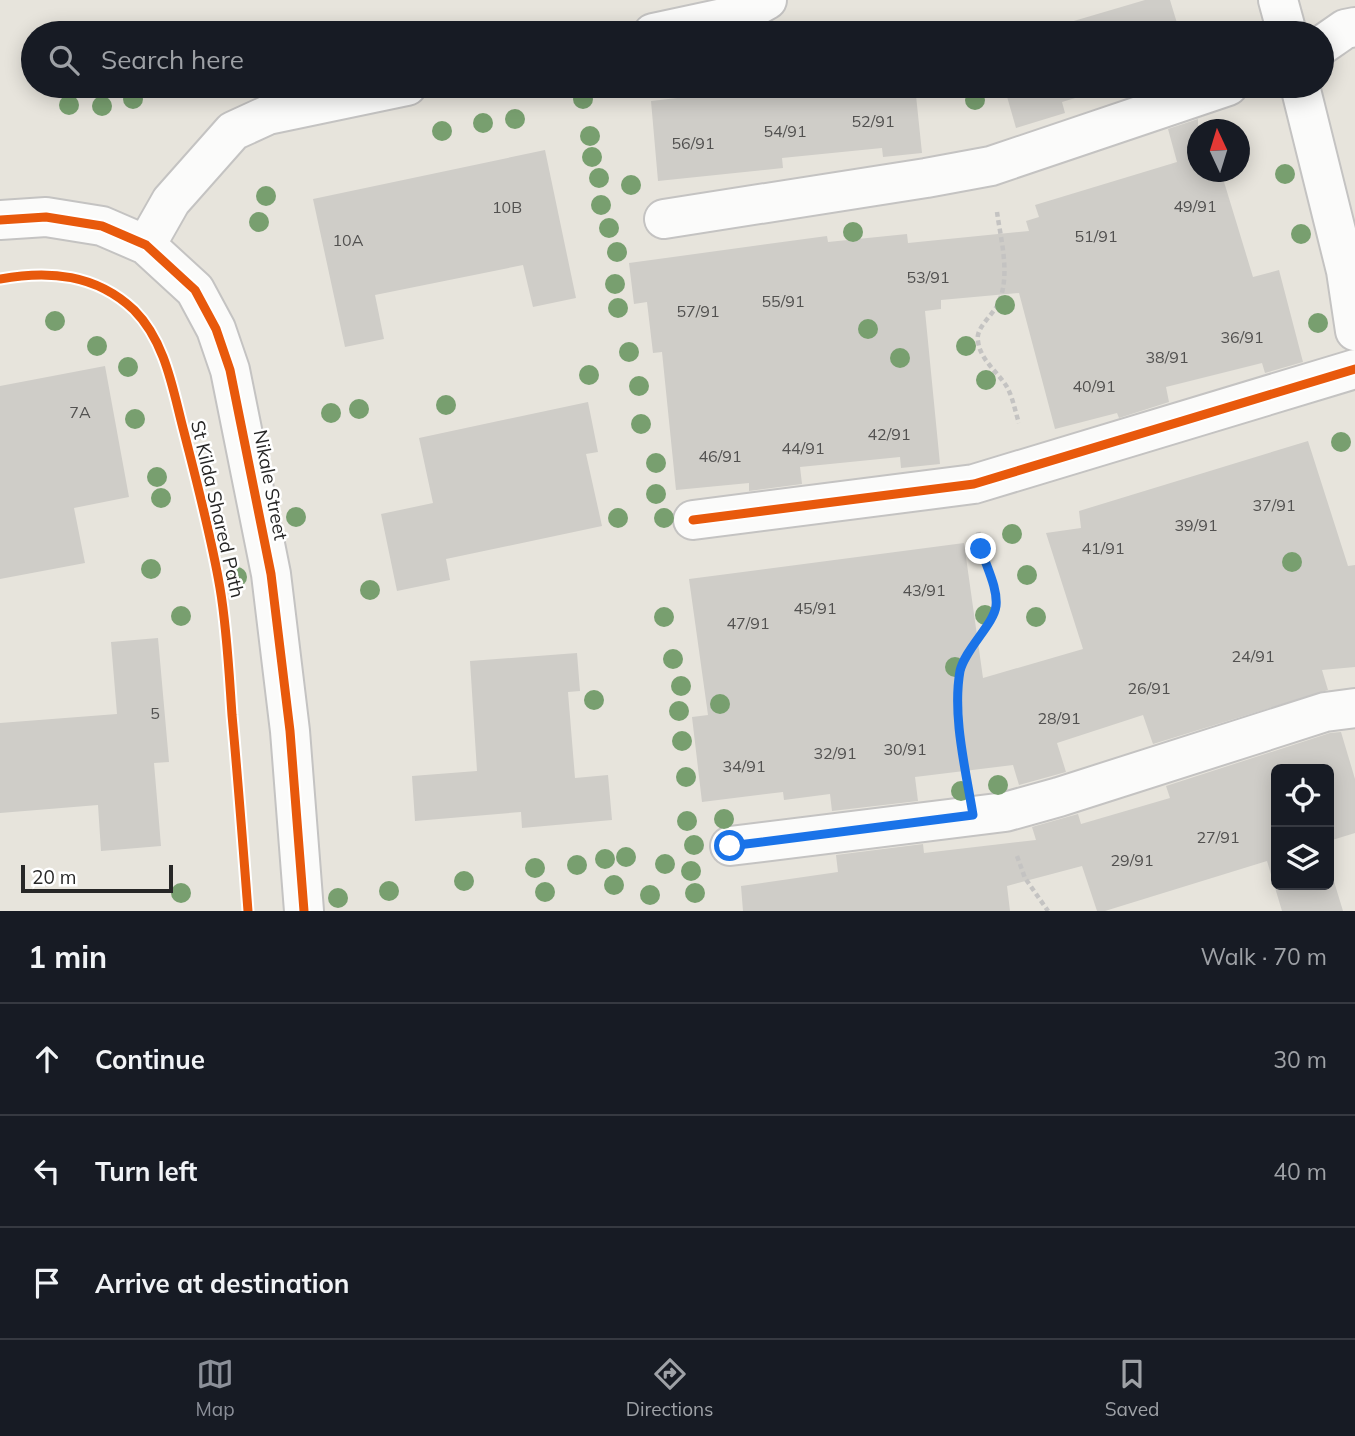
<!DOCTYPE html>
<meta charset="utf-8">
<style>
:root{--surface:#171b24;--page:#242831;--text:#f1f3f6;--muted:#9ea1a6;--line:#363941;--accent:#8c9099}
body{margin:0;font-family:Mulish,sans-serif;background:var(--page);color:var(--text)}
.controls{position:absolute;right:21px;bottom:21px;display:grid;overflow:hidden;border-radius:10px;box-shadow:0 4px 18px #0003}
.controls button{width:63px;height:63px;display:grid;place-items:center;padding:0;border:0;border-bottom:2px solid var(--line);background:var(--surface);color:var(--text);font:35px sans-serif}
.compass{position:absolute;left:1187px;top:119px;width:63px;height:63px;border-radius:50%;background:var(--surface);box-shadow:0 4px 18px #0003;rotate:356deg}
.scale{position:absolute;left:21px;bottom:18px;width:152px;box-sizing:border-box;padding-left:7px;border:4px solid #272727;border-top:0;font-size:19px;line-height:24px;white-space:nowrap;color:#272727;-webkit-text-stroke:5px #fff;paint-order:stroke}
.stop{position:absolute;width:21px;height:21px;margin:-16px;border:5px solid #1a73e8;border-radius:50%;background:#fff}
.stop.end{background:#1a73e8;border-color:#fff;box-shadow:0 2px 7px #0008}
.list{margin:0;padding:0;list-style:none}
h2{display:flex;justify-content:space-between;align-items:center;height:91px;margin:0;padding:0 28px;font-size:30px}
h2 small{font-size:23px;font-weight:400;color:var(--muted)}
.list li{display:grid;grid-template-columns:46px 1fr auto;gap:21px;align-items:center;box-sizing:border-box;height:112px;padding:0 28px;border-top:2px solid var(--line)}
.list b{display:block;font-size:26px;white-space:nowrap}
.list em{font-size:23px;font-style:normal;color:var(--muted)}
.icon{flex:none;width:38px;height:38px;fill:none;stroke:currentColor;stroke-width:2;stroke-linecap:round;stroke-linejoin:round}
.map{position:relative;flex:none;width:1355px;height:911px;overflow:hidden}
.search{position:absolute;background:var(--surface);box-shadow:0 4px 18px #0003;left:21px;right:21px;top:21px;height:77px;display:flex;align-items:center;gap:18px;box-sizing:border-box;padding:0 24px;border-radius:38px;color:var(--muted);font-size:26px}
.sheet{height:427px;background:var(--surface)}
nav{display:flex;justify-content:space-around;align-items:center;box-sizing:border-box;height:98px;border-top:2px solid var(--line);background:var(--surface);font-size:19px;color:var(--muted)}
nav a{display:grid;justify-items:center;gap:4px}
nav .on{color:var(--accent)}
.map>svg:first-child{display:block}
.building{fill:#cfcdc8}
.lines{fill:none;stroke-linecap:round;stroke-linejoin:round}
.minor-casing{stroke:#c4c3c2;stroke-width:42}
.path{stroke:#c4c3c2;stroke-width:4.5;stroke-dasharray:5 3.5;stroke-linecap:butt}
.minor{stroke:#fbfbfa;stroke-width:38}
.cycleway-casing{stroke:#fff;stroke-width:13}
.cycleway{stroke:#e8590c;stroke-width:9}
.tree{fill:#789f6f}
.route{stroke:#1a73e8;stroke-width:9}
.labels{text-anchor:middle;dominant-baseline:central;stroke-width:5;stroke-linejoin:round;paint-order:stroke}
.number-label{font-size:16px;fill:#525150}
.street-label{font-size:19px;fill:#272727;stroke:#fff}
</style>
<div class="map">
<svg width="1355" height="911" viewBox="0 0 1355 911">
<rect width="100%" height="100%" fill="#e7e4dc"/>
<path class="building" d="M 1145,0 L 1170,0 L 1180,33 L 1033,33 Z
M 730,86 L 915,86 L 922,153 L 883,157 L 882,148 L 782,158 L 783,168 L 658,181 L 651,101 L 730,92 Z
M 1004,86 L 1115,86 L 1062,102 L 1065,113 L 1016,128 Z
M 1198,119 L 1198,172 L 1221,172 L 1253,277 L 1279,270 L 1303,362 L 1265,373 L 1262,363 L 1166,387 L 1169,402 L 1119,418 L 1117,413 L 1055,429 L 1019,293 L 941,300 L 941,309 L 925,311 L 940,464 L 901,468 L 900,457 L 800,467 L 802,484 L 749,491 L 749,483 L 676,490 L 662,352 L 653,353 L 647,302 L 634,304 L 629,263 L 827,236 L 828,242 L 907,234 L 908,243 L 1029,231 L 1026,221 L 1039,217 L 1035,205 L 1177,162 L 1168,129 Z
M 545,150 L 576,298 L 533,307 L 523,265 L 375,295 L 384,339 L 345,347 L 313,199 Z
M 105,366 L 129,497 L 74,508 L 85,563 L 0,579 L 0,386 Z
M 588,402 L 598,452 L 586,454 L 602,526 L 446,559 L 450,580 L 397,591 L 381,514 L 433,503 L 419,438 Z
M 1308,441 L 1348,566 L 1355,565 L 1355,667 L 1322,670 L 1328,690 L 1153,744 L 1143,715 L 1057,743 L 1066,772 L 1019,785 L 1013,765 L 915,777 L 918,801 L 832,811 L 830,794 L 784,800 L 783,792 L 702,802 L 692,717 L 708,715 L 689,579 L 964,543 L 983,678 L 1083,649 L 1046,533 L 1081,528 L 1079,511 Z
M 158,638 L 169,762 L 154,763 L 161,846 L 101,851 L 98,805 L 0,813 L 0,723 L 117,714 L 111,642 Z
M 577,653 L 580,691 L 568,692 L 575,778 L 608,775 L 612,820 L 522,828 L 521,812 L 415,821 L 412,776 L 477,771 L 470,661 Z
M 1341,732 L 1355,779 L 1355,833 L 1329,841 L 1329,769 L 1276,769 L 1276,885 L 1329,885 L 1329,865 L 1343,911 L 1282,911 L 1267,861 L 1105,911 L 1097,911 L 1082,866 L 1007,886 L 1010,911 L 743,911 L 741,886 L 838,872 L 836,855 L 923,844 L 924,853 L 1036,840 L 1032,827 L 1078,814 L 1081,824 L 1170,798 L 1166,786 L 1330,733 Z"/>
<g class="lines">
<defs>
<path id="minor" d="M 1278,0 L 1287,33
M 653,33 L 742,14 L 767,0
M 1322,45 L 1345,29 L 1355,27
M 1300,86 L 1346,271 L 1355,331
M 664,219 L 926,178 L 991,166 L 1228,86
M 0,220 L 46,217 L 102,226 L 146,245 L 195,290 L 216,329 L 230,370 L 271,574 L 290,731 L 304,911
M 146,245 L 171,201 L 233,131 L 268,115 L 407,86
M 693,520 L 974,484 L 1355,369
M 730,846 L 1005,812 L 1059,797 L 1325,712 L 1355,708"/>
</defs>
<use href="#minor" class="minor-casing"/>
<path class="path" d="M 997,212 C 1001,241 1011,276 998,304 C 993,315 975,328 978,341 C 980,360 998,372 1007,387 C 1013,398 1015,411 1019,423
M 966,771 L 960,719 L 960,670 L 973,643 L 996,608 L 995,593 L 981,549 L 978,530
M 1017,856 L 1025,878 L 1048,911"/>
<use href="#minor" class="minor"/>
<defs>
<path id="cycleway" d="M 0,220 L 46,217 L 102,226 L 146,245 L 195,290 L 216,329 L 230,370 L 271,574 L 290,731 L 304,911
M 0,279 C 49,270 96,274 134,310 C 166,342 173,391 184,432 C 197,483 211,535 220,588 C 227,629 229,672 232,715 C 238,780 243,846 248,911
M 693,520 L 974,484 L 1355,369"/>
</defs>
<use href="#cycleway" class="cycleway-casing"/>
<use href="#cycleway" class="cycleway"/>
</g>
<g class="tree">
<circle cx="133" cy="99" r="10"/>
<circle cx="583" cy="99" r="10"/>
<circle cx="975" cy="100" r="10"/>
<circle cx="69" cy="105" r="10"/>
<circle cx="102" cy="106" r="10"/>
<circle cx="515" cy="119" r="10"/>
<circle cx="483" cy="123" r="10"/>
<circle cx="442" cy="131" r="10"/>
<circle cx="590" cy="136" r="10"/>
<circle cx="592" cy="157" r="10"/>
<circle cx="1285" cy="174" r="10"/>
<circle cx="599" cy="178" r="10"/>
<circle cx="631" cy="185" r="10"/>
<circle cx="266" cy="196" r="10"/>
<circle cx="601" cy="205" r="10"/>
<circle cx="259" cy="222" r="10"/>
<circle cx="609" cy="228" r="10"/>
<circle cx="853" cy="232" r="10"/>
<circle cx="1301" cy="234" r="10"/>
<circle cx="617" cy="252" r="10"/>
<circle cx="615" cy="284" r="10"/>
<circle cx="1005" cy="305" r="10"/>
<circle cx="618" cy="308" r="10"/>
<circle cx="55" cy="321" r="10"/>
<circle cx="1318" cy="323" r="10"/>
<circle cx="868" cy="329" r="10"/>
<circle cx="97" cy="346" r="10"/>
<circle cx="966" cy="346" r="10"/>
<circle cx="629" cy="352" r="10"/>
<circle cx="900" cy="358" r="10"/>
<circle cx="128" cy="367" r="10"/>
<circle cx="589" cy="375" r="10"/>
<circle cx="986" cy="380" r="10"/>
<circle cx="639" cy="386" r="10"/>
<circle cx="446" cy="405" r="10"/>
<circle cx="359" cy="409" r="10"/>
<circle cx="331" cy="413" r="10"/>
<circle cx="135" cy="419" r="10"/>
<circle cx="641" cy="424" r="10"/>
<circle cx="1341" cy="442" r="10"/>
<circle cx="656" cy="463" r="10"/>
<circle cx="157" cy="477" r="10"/>
<circle cx="656" cy="494" r="10"/>
<circle cx="161" cy="498" r="10"/>
<circle cx="296" cy="517" r="10"/>
<circle cx="618" cy="518" r="10"/>
<circle cx="664" cy="518" r="10"/>
<circle cx="1012" cy="534" r="10"/>
<circle cx="1292" cy="562" r="10"/>
<circle cx="151" cy="569" r="10"/>
<circle cx="1027" cy="575" r="10"/>
<circle cx="237" cy="577" r="10"/>
<circle cx="370" cy="590" r="10"/>
<circle cx="985" cy="615" r="10"/>
<circle cx="181" cy="616" r="10"/>
<circle cx="664" cy="617" r="10"/>
<circle cx="1036" cy="617" r="10"/>
<circle cx="673" cy="659" r="10"/>
<circle cx="955" cy="667" r="10"/>
<circle cx="681" cy="686" r="10"/>
<circle cx="594" cy="700" r="10"/>
<circle cx="720" cy="704" r="10"/>
<circle cx="679" cy="711" r="10"/>
<circle cx="682" cy="741" r="10"/>
<circle cx="686" cy="777" r="10"/>
<circle cx="998" cy="785" r="10"/>
<circle cx="961" cy="791" r="10"/>
<circle cx="724" cy="819" r="10"/>
<circle cx="687" cy="821" r="10"/>
<circle cx="694" cy="845" r="10"/>
<circle cx="626" cy="857" r="10"/>
<circle cx="605" cy="859" r="10"/>
<circle cx="665" cy="864" r="10"/>
<circle cx="577" cy="865" r="10"/>
<circle cx="535" cy="868" r="10"/>
<circle cx="691" cy="871" r="10"/>
<circle cx="464" cy="881" r="10"/>
<circle cx="614" cy="885" r="10"/>
<circle cx="389" cy="891" r="10"/>
<circle cx="545" cy="892" r="10"/>
<circle cx="181" cy="893" r="10"/>
<circle cx="695" cy="893" r="10"/>
<circle cx="650" cy="895" r="10"/>
<circle cx="338" cy="898" r="10"/>
</g>
<g class="lines">
<path class="route" d="M 730,846 L 973,815 C 966,771 952,716 960,671 C 965,649 994,624 996,606 C 998,588 986,566 981,549"/>
</g>
<g class="labels">
<g class="number-label">
<text x="873" y="121">52/91</text>
<text x="785" y="131">54/91</text>
<text x="693" y="143">56/91</text>
<text x="1195" y="206">49/91</text>
<text x="507" y="207">10B</text>
<text x="1096" y="236">51/91</text>
<text x="348" y="240">10A</text>
<text x="928" y="277">53/91</text>
<text x="783" y="301">55/91</text>
<text x="698" y="311">57/91</text>
<text x="1242" y="337">36/91</text>
<text x="1167" y="357">38/91</text>
<text x="1094" y="386">40/91</text>
<text x="80" y="412">7A</text>
<text x="889" y="434">42/91</text>
<text x="803" y="448">44/91</text>
<text x="720" y="456">46/91</text>
<text x="1274" y="505">37/91</text>
<text x="1196" y="525">39/91</text>
<text x="1103" y="548">41/91</text>
<text x="924" y="590">43/91</text>
<text x="815" y="608">45/91</text>
<text x="748" y="623">47/91</text>
<text x="1253" y="656">24/91</text>
<text x="1149" y="688">26/91</text>
<text x="155" y="713">5</text>
<text x="1059" y="718">28/91</text>
<text x="905" y="749">30/91</text>
<text x="835" y="753">32/91</text>
<text x="744" y="766">34/91</text>
<text x="1218" y="837">27/91</text>
<text x="1132" y="860">29/91</text>
</g>
<g class="street-label">
<text transform="translate(271 485) rotate(79)">Nikale Street</text>
<text transform="translate(218 509) rotate(77)">St Kilda Shared Path</text>
</g>
</g>
</svg>
<div class="controls">
<button><svg class="icon" aria-label="locate" viewBox="0 0 24 24"><circle cx="12" cy="12" r="6"/><path d="M12 2v4M12 18v4M2 12h4M18 12h4"/></svg></button>
<button><svg class="icon" aria-label="layers" viewBox="0 0 24 24"><path d="M12 4l9 5-9 5-9-5zM3 14l9 5 9-5"/></svg></button>
</div>
<svg class="compass" viewBox="-18 -18 36 36"><path d="M0-13l5 13h-10z" fill="#e53935"/><path d="M0 13l5-13h-10z" fill="#9ea1a6"/></svg>
<div class="scale">20 m</div>
<div class="stop" style="left:730px;top:846px"></div>
<div class="stop end" style="left:981px;top:549px"></div>
<div class="search"><svg class="icon" aria-label="search" viewBox="0 0 24 24"><circle cx="10" cy="10" r="6"/><path d="M15 15l6 6"/></svg>Search here</div>
</div>
<section class="sheet">
<h2>1 min<small>Walk · 70 m</small></h2>
<ul class="list">
<li><svg class="icon" aria-label="ahead" viewBox="0 0 24 24"><path d="M12 20V5M6 11l6-6 6 6"/></svg><div><b>Continue</b></div><em>30 m</em></li>
<li><svg class="icon" aria-label="left" viewBox="0 0 24 24"><path d="M17 20v-9H6M10 6l-5 5 5 5"/></svg><div><b>Turn left</b></div><em>40 m</em></li>
<li><svg class="icon" aria-label="arrive" viewBox="0 0 24 24"><path d="M6 21V4h12l-3 4 3 4H6"/></svg><div><b>Arrive at destination</b></div></li>
</ul>
</section>
<nav>
<a class="on"><svg class="icon" aria-label="map" viewBox="0 0 24 24"><path d="M3 6l6-2 6 2 6-2v14l-6 2-6-2-6 2zM9 4v14M15 6v14"/></svg>Map</a>
<a><svg class="icon" aria-label="directions" viewBox="0 0 24 24"><path d="M12 3l9 9-9 9-9-9zM9 14v-3h6M13 9l2 2-2 2"/></svg>Directions</a>
<a><svg class="icon" aria-label="saved" viewBox="0 0 24 24"><path d="M7 4h10v16l-5-4-5 4z"/></svg>Saved</a>
</nav>
